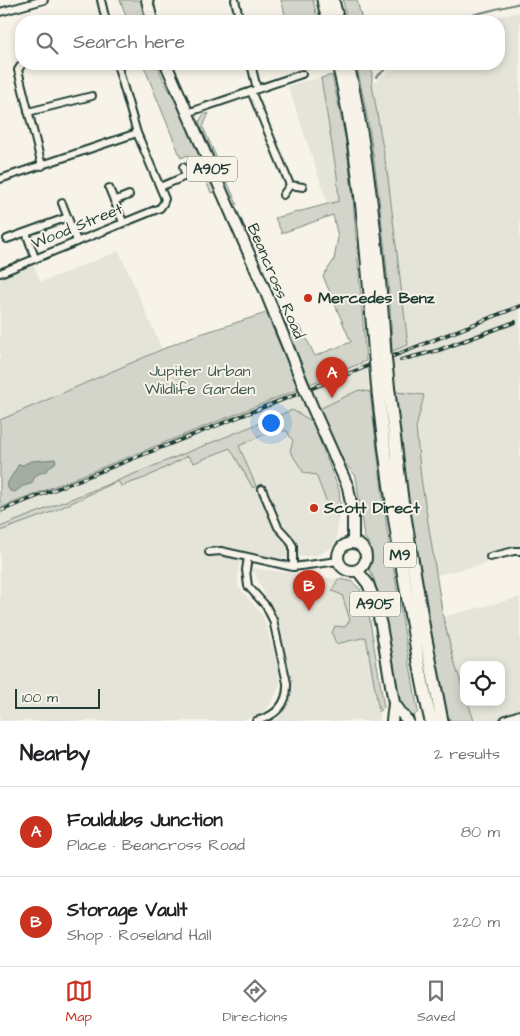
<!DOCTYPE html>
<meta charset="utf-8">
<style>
:root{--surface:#fff;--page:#f2f2f2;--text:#202124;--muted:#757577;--line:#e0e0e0;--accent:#c8321e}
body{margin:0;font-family:"Architects Daughter",sans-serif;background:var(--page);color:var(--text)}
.controls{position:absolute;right:15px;bottom:15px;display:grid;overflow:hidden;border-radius:10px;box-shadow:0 2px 8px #0003}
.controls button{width:45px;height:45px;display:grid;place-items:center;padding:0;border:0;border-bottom:1px solid var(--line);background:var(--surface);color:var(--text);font:25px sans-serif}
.scale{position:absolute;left:15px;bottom:12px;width:85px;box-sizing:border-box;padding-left:5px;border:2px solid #1f3d34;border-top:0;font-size:14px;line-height:18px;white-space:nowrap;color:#1f3d34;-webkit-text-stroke:4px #f7f3e8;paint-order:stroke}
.you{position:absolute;left:270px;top:422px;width:18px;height:18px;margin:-12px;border:4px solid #fff;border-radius:50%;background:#1a73e8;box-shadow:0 0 0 8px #1a73e833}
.badge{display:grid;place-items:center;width:32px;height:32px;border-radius:50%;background:var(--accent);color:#fff;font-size:16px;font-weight:700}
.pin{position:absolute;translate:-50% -41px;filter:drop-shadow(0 1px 2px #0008)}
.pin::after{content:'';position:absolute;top:26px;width:18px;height:15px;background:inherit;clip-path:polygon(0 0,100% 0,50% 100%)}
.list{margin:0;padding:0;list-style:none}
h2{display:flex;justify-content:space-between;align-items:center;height:65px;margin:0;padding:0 20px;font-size:21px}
h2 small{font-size:16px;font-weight:400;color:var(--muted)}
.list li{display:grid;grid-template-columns:32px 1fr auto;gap:15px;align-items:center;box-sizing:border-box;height:90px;padding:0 20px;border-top:1px solid var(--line)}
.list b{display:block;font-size:19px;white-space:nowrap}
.list p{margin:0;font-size:16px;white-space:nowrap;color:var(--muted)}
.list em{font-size:16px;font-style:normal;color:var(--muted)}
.icon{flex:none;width:28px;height:28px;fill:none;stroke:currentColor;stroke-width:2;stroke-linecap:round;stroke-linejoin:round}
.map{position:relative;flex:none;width:520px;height:721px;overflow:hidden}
.search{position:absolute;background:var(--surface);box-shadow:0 2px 8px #0003;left:15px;right:15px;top:15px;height:55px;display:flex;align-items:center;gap:12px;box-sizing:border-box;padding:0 18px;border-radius:20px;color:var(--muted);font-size:19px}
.sheet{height:245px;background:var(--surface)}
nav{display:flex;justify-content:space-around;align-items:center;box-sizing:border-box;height:70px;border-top:1px solid var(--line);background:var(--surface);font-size:14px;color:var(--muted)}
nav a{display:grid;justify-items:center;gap:2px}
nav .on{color:var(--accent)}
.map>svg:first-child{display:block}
.built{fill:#e5e4d9}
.green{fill:#d3d5ca;stroke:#79897f}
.water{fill:#a4ada3;stroke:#6f8077}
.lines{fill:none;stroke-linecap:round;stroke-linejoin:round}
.stream{stroke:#6f8077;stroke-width:2}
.street-casing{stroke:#1f3d34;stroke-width:10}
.primary-casing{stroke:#1f3d34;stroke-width:14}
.highway-casing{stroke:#1f3d34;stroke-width:15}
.street{stroke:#f7f3e8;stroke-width:6}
.primary{stroke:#f7f3e8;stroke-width:10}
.highway{stroke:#f7f3e8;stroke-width:11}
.rail-casing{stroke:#1f3d34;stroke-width:4}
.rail{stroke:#f7f3e8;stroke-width:2;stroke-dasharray:5.5;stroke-linecap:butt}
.primary-bridge-casing{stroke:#1f3d34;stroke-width:14;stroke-linecap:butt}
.highway-bridge-casing{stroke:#1f3d34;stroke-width:15;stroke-linecap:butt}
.primary-bridge{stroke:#f7f3e8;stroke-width:10}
.highway-bridge{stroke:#f7f3e8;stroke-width:11}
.poi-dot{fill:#c8321e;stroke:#f7f3e8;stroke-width:2}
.labels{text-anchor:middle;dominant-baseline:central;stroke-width:4;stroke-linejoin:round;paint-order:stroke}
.shield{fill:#f7f3e8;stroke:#60746a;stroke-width:1}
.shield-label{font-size:15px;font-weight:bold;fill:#1f3d34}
.street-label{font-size:16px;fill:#1f3d34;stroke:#f7f3e8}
.poi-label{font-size:16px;font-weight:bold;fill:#1f3d34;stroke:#f7f3e8;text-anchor:start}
.park-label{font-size:16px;fill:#435b52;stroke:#f7f3e8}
</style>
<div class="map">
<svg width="520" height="721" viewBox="0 0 520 721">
<rect width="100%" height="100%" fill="#f7f3e8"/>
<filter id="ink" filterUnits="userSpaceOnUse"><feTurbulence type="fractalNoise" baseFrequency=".02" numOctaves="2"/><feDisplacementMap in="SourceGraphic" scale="10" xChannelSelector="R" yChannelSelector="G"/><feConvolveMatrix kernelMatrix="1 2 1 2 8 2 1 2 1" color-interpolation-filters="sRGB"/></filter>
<g filter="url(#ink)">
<path class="built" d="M 520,12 L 520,545 L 484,554 L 486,564 L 436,575 L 421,478 L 416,428 L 424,396 L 396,392 L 391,351 L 408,345 L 388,178 L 372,84 L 398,64 L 499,64 L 499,21 L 493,21 L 497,17 Z
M 321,78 L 337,176 L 339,202 L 328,204 L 288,86 L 304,81 Z
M 119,251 L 162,349 L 40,403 L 0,420 L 0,277 L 33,264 L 41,282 Z
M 366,361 L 370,392 L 359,390 L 319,409 L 308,385 Z
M 299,389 L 312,421 L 290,421 L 195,463 L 230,448 L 253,487 L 256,485 L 239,446 L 274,430 L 287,431 L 316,475 L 331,513 L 338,517 L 336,545 L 318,555 L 239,563 L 238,586 L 263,616 L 278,666 L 280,684 L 273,700 L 263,714 L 237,721 L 0,721 L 0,508 Z
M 252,568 L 338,579 L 332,591 L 342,595 L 350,620 L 345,627 L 336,644 L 366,637 L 380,721 L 273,721 L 279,717 L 291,698 L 279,624 Z
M 520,597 L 520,716 L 506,721 L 474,721 L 468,702 L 501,702 L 501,665 L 464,665 L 464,691 L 456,668 L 443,617 Z"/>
<path class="green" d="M 120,0 L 141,0 L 147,21 L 128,21 Z
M 281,0 L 313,0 L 318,21 L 287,21 Z
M 343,0 L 357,0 L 362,21 L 347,21 Z
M 143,64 L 158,64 C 161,77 167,89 176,99 L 216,192 L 211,193 L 202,172 L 200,172 L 198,167 L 193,168 L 188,155 L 181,158 Z
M 356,64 L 366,64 L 372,67 L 372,84 L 388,178 L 408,345 L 392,351 C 391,309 387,267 382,225 C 376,171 369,117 356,64 Z
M 332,75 L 346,141 L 353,199 L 366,361 L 310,384 L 284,324 L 289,321 L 301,328 L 315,356 L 351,342 L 323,276 L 334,260 L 338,237 L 333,215 L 282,233 L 275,218 L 339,201 L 337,176 L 321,78 Z
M 209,113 L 203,127 L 237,204 L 234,205 L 217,168 L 210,147 L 198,124 L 203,115 Z
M 266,313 L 299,389 L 0,508 L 0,420 L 40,403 L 188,338 Z
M 359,390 L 370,392 L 387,530 L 418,712 L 413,717 L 404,714 L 398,704 L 384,620 L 374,579 L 369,569 L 371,559 L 370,545 L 364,537 L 356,476 L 343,461 L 319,409 Z
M 396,392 L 424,395 L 416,428 L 421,478 L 443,617 L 456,668 L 464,691 L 464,702 L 468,702 L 474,721 L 453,721 L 449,718 L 442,703 L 409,524 L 400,447 Z
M 292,410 L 312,421 L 339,490 L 341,510 L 338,517 L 331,513 L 316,475 L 304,473 L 290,451 L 293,441 L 287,431 L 274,430 L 239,446 L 256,486 L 253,488 L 230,448 L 194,463 L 188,456 L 145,478 L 121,486 L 118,481 L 52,512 L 0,531 L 0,527 L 119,480 Z
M 338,579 L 351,581 L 360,589 L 368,609 L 384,707 L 379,712 L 366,637 L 336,644 L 332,633 L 335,626 L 345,627 L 350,620 L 342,595 L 332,591 Z"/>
<path class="water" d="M 55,459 L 56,462 L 46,471 L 36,475 L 31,484 L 23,486 L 15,492 L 10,491 L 7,486 L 8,482 L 19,464 L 23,465 L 31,461 Z"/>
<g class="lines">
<path class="stream" d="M 458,21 L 468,16 L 520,3
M 376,77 L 392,64"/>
<defs>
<path id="street" d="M 101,0 L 106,21
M 235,0 L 240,21
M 0,12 L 44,0
M 22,64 L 18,70 L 42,166
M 251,64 L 257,89
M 251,91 L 290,185
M 28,112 L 92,96
M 187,113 L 302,74
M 183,167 L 186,176
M 0,179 L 137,133
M 160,187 L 193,173
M 109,188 L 123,222
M 283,195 L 290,185 L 303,187
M 114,201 L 129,195
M 62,203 L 77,241
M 26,232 L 35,258
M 7,239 L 68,217
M 0,273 L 160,208 L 163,204 L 165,199 L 137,133 L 117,64
M 262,489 L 278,527 L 288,538 L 293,546 L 293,567
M 209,552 L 221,551 L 293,567 L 338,561
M 248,557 L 246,570 L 248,586 L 266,606 L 273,620 L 287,683 C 288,704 276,716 256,721
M 490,557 L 514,551 L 520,551"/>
<path id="primary" d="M 147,0 L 152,21
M 166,64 L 264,288 L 304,387
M 311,404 L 348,487 L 353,514 L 353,543
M338 557a14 14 0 1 1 28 0a14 14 0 1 1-28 0Z
M 357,570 L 368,584 L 374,599 L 381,625 L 394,703 L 392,721
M 394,703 L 402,714 L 408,721
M 506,721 L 520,716"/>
<path id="highway" d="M 323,0 L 328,21
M 333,0 L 338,21
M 338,64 C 361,160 367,259 375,358
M 348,64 C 369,159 379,256 385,354
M 378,392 C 386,469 398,546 412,623 C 418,656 423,689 431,721
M 389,392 L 402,499 L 424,629 L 442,721"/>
</defs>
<use href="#street" class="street-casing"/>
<use href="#primary" class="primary-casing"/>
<use href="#highway" class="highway-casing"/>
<use href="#street" class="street"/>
<use href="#primary" class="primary"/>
<use href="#highway" class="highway"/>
<defs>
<path id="rail" d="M 401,360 L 439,350 L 515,322
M 0,511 L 520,306"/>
</defs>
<use href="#rail" class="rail-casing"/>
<use href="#rail" class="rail"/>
<defs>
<path id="primary-bridge" d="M 304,387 L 311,404"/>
<path id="highway-bridge" d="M 385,354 L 389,392
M 375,358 L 378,392"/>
</defs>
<use href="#primary-bridge" class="primary-bridge-casing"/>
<use href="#highway-bridge" class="highway-bridge-casing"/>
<use href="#primary-bridge" class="primary-bridge"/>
<use href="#highway-bridge" class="highway-bridge"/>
</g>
</g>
<g class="poi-dot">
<circle cx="308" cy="298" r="5"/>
<circle cx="314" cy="508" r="5"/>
</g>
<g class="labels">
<g class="shield">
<rect x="187" y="156.5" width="50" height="25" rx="4"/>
<rect x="384" y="542.5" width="32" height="25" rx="4"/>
<rect x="350" y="591.5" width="50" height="25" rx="4"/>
</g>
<g class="shield-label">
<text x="212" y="169">A905</text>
<text x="400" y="555">M9</text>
<text x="375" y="604">A905</text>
</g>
<g class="street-label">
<text transform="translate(77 226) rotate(-22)">Wood Street</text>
<text transform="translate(276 281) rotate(67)">Beancross Road</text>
</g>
<g class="poi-label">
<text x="318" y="298">Mercedes Benz</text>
<text x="324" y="508">Scott Direct</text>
</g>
<g class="park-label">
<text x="200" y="371">Jupiter Urban<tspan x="200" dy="18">Wildlife Garden</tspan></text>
</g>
</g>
</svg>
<div class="controls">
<button><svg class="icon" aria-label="locate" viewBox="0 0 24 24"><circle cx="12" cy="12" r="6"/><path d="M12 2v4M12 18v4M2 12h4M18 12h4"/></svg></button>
</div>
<div class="scale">100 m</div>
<div class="you"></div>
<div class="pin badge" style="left:332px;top:398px">A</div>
<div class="pin badge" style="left:309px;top:611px">B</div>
<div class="search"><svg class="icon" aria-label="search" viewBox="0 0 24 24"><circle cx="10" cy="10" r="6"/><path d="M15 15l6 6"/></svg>Search here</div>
</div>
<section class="sheet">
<h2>Nearby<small>2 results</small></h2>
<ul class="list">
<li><span class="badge">A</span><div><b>Fouldubs Junction</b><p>Place · Beancross Road</p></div><em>80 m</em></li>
<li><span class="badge">B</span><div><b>Storage Vault</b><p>Shop · Roseland Hall</p></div><em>220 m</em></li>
</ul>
</section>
<nav>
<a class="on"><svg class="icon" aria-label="map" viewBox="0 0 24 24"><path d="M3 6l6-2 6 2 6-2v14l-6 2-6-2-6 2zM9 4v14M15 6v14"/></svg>Map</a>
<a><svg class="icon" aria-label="directions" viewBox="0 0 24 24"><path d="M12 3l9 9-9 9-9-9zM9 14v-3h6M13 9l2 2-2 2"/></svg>Directions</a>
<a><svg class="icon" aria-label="saved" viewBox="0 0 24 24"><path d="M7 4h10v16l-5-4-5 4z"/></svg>Saved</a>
</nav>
